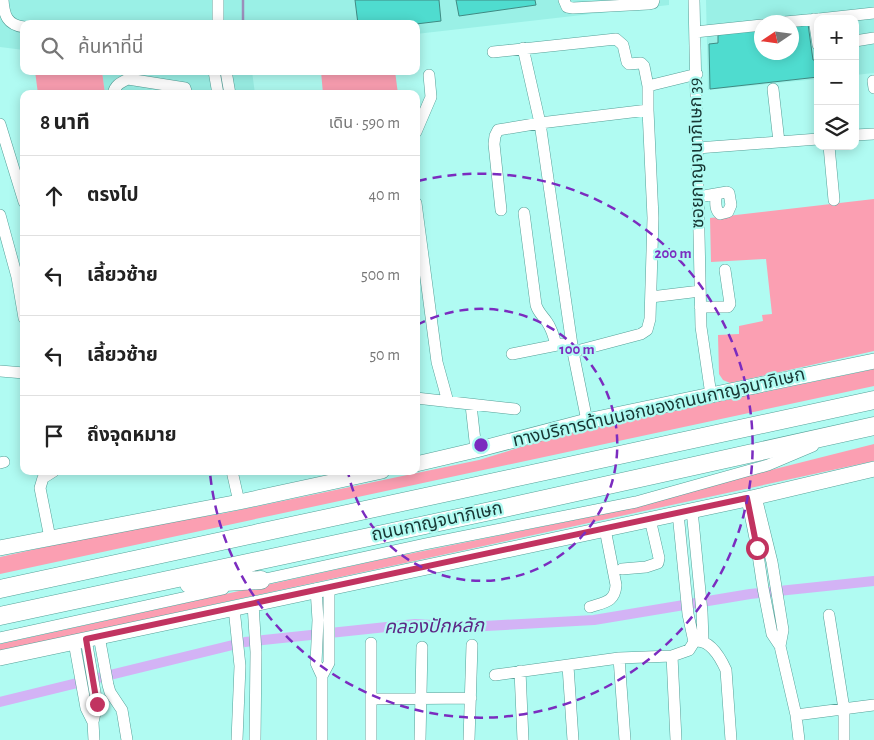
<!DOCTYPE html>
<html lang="th">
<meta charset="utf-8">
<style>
:root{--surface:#fff;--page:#f6f6f6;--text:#222;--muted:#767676;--line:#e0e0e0}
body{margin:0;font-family:"Alegreya Sans","Noto Sans Thai",sans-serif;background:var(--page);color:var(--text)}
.controls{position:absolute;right:15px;top:15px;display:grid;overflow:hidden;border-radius:10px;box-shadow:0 2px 12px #0003}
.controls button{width:45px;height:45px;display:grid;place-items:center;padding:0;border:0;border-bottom:1px solid var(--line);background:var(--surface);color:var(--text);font:25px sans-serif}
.compass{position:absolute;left:754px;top:15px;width:45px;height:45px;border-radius:50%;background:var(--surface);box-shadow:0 2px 12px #0003;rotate:257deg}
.stop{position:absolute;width:15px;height:15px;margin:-11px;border:4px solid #c13360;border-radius:50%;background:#fff}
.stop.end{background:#c13360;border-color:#fff;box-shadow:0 1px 5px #0008}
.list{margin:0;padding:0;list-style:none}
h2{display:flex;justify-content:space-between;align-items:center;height:65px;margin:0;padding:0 20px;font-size:21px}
h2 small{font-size:16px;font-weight:400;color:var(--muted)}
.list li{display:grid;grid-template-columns:32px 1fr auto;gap:15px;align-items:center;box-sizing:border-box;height:80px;padding:0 20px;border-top:1px solid var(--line)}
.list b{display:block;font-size:19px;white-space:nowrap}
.list em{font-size:16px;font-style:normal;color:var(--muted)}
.icon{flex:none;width:28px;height:28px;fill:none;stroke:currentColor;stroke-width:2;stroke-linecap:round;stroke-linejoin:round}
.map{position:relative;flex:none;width:874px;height:740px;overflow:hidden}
.search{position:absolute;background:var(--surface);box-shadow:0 2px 12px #0003;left:20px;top:20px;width:400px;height:55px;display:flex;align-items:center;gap:12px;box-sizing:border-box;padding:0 18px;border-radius:10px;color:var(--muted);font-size:19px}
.panel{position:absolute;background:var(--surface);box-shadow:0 2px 12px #0003;left:20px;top:90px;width:400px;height:385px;border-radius:10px}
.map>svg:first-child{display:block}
.built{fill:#9af0e6;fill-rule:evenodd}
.green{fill:#fb9fb2}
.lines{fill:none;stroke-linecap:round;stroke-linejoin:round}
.stream{stroke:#9b8ebb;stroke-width:2.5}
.canal{stroke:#d3b3f5;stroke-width:10}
.building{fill:#4fdccf;stroke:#408a83}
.minor-casing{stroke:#56a098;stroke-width:12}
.major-casing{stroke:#56a098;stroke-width:16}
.highway-casing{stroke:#56a098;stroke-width:19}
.minor{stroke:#fff;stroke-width:11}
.major{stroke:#fff;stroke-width:15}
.highway{stroke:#fff;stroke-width:18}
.route{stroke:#c13360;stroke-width:6}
.ring{fill:none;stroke:#7b2cbf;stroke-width:2.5;stroke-dasharray:9 6}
.labels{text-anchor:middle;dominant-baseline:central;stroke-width:4.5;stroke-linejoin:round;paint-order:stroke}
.street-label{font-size:18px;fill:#173633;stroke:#b0fbf2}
.water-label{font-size:19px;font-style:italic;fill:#5d2886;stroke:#b0fbf2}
.centre{fill:#7b2cbf;stroke:#b0fbf2;stroke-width:2.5}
.ring-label{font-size:15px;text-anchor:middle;font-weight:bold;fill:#7b2cbf;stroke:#b0fbf2;stroke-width:4.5;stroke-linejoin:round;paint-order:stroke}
</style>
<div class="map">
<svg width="874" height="740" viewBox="0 0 874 740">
<rect width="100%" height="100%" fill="#b0fbf2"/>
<path class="built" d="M 0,0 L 669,0 L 669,5 L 416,34 L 416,24 L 24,24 L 24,50 L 0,47 Z
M 706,0 L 874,0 L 874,73 L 855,75 L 855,19 L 818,19 L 818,79 L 708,90 ZM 762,22 L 792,22 L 792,52 L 762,52 Z
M 102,71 L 252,71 L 255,94 L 105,94 Z"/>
<path class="green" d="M 35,71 L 102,71 L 105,94 L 38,94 Z
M 321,71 L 395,71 L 398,94 L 323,94 Z
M 874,199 L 874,351 L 730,383 L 723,380 L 719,374 L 718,335 L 739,334 L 739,326 L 763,321 L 762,315 L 772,314 L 766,259 L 711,262 L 710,218 Z
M 874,369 L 874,386 L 0,574 L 0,557 L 140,526 L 220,514 L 479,460 L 560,435 Z
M 874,444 L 874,461 L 0,651 L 0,644 L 379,560 L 633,508 L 739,478 Z"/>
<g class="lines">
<path class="stream" d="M 243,24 L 243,0"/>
<path class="canal" d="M 0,702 L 245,642 L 415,624 L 467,627 L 594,620 L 750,594 L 874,581"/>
</g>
<path class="building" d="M 355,0 L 439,0 L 441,21 L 416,24 L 358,24 Z
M 456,0 L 535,0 L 536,5 L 459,16 Z
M 808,24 L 813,60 L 818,60 L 818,77 L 710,89 L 709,44 L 718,43 L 718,35 L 762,29 L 762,52 L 792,52 L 792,26 Z"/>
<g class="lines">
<defs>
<path id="minor" d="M 3,0 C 4,15 7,25 24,27
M 564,0 L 567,7 L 573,8 L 648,4 L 653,3 L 654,0
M 694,0 L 701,327 L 711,395
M 814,19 L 818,45
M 819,19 L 874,13
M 785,22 L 818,19
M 218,24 L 218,0
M 695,32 L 762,25
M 855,41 L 874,38
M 523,48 L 540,123 L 573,352 L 587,421
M 493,52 L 616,39 L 623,45 L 627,62 L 629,64 L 641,63 L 644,66 L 648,86
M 214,71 L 218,94
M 226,71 L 230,94
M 873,81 L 874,88
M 773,89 L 779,142
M 113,94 C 115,85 120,83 128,79 L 185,88 L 187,94
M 0,124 L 24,202
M 416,132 L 431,97 L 429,75
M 855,135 L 874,134
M 829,146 L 834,200
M 697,148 L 818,139
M 698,197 L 727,192 L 729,193 L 731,205 L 728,212 L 720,214 C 714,209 716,201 716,194
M 416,203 L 437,362 L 448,402
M 501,210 L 494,144 L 495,136 L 498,130 L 540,123 L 648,110
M 524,213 L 536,305 C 538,312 543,316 547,322 C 552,329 554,337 556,345
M 0,215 L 17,277 L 24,318
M 651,297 L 700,291
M 700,307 L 728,307 L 730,304 L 725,270
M 573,352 L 641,334 L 647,330 L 650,319 L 653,218 L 648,110 L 648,86 L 697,74
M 512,354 L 562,344
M 0,371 L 24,373
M 416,398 L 515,409
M 471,405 L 476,450
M 0,463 L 4,462
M 232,471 L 239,502
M 756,497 L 772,562 L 783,630 L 780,646
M 747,499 L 757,548 L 763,588 L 772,634 L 780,646 L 796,715 L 799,740
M 692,510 L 702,612 L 703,641
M 50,538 L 40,488 L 43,478 L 54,471
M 622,569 L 646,567 L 658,563 L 659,558 L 650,519
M 256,581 L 425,544 L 636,502 L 768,465 L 813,446
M 316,589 L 318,620 L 316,663 L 322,676 L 322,740
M 253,604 L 256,652 L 255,740
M 590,607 C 605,602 615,602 616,585 L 605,529
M 234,608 L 240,666 L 237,740
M 829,615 L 844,709 L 844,740
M 99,636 L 108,685 L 110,692 L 122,710 L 127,740
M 0,638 L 223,589
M 86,639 L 97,704 L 93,722 L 94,740
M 697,641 C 711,641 721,659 726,670 L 731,740
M 74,642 L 86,708 L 93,722
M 371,643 L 371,740
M 672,656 L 676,740
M 619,658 L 625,740
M 568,666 L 573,740
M 520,671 L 523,740
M 495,675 L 619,658 L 672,656 L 689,650 L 694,642 L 688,614 L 678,513
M 322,676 L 329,663 L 329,587
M 371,699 L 471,698
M 796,715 L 874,705
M 420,740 L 422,647
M 469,740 L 472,645"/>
<path id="major" d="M 416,464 L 476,450 L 587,421 L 874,361
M 0,548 L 239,502 L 382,471
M 0,658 L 756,497 L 874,469"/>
<path id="highway" d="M 189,584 L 261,580
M 0,589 L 874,400
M 0,616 L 509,507 L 874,426"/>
</defs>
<use href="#minor" class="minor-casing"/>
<use href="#major" class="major-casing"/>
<use href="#highway" class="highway-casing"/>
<use href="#minor" class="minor"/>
<use href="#major" class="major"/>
<use href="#highway" class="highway"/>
</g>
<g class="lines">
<path class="route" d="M 97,704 L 86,639 L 747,498 L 757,548"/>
</g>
<g class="ring">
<path d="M417 325A136 136 0 1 1 348 472"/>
<path d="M418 181A272 272 0 1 1 210 473"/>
</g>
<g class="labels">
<g class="street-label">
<text transform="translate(697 153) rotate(-91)">ซอยกาญจนาภิเษก 39</text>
<text transform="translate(659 408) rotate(-13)">ทางบริการด้านนอกของถนนกาญจนาภิเษก</text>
<text transform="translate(437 522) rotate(-12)">ถนนกาญจนาภิเษก</text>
</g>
<g class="water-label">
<text transform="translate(434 627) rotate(-1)">คลองปักหลัก</text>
</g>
</g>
<circle cx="481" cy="445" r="8" class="centre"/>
<g class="ring-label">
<text x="673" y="258">200 m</text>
<text x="577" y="354">100 m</text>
</g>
</svg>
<div class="controls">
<button>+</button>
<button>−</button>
<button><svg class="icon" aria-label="layers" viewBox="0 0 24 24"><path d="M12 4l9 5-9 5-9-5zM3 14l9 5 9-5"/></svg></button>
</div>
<svg class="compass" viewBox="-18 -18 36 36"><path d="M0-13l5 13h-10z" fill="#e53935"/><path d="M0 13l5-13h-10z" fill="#767676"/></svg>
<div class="stop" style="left:757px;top:548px"></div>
<div class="stop end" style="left:97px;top:704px"></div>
<div class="search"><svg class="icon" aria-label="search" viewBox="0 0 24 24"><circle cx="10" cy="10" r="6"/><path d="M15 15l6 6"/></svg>ค้นหาที่นี่</div>
<section class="panel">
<h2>8 นาที<small>เดิน · 590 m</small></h2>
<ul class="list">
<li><svg class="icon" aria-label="ahead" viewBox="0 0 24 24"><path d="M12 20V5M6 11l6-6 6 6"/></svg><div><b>ตรงไป</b></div><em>40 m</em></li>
<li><svg class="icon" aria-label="left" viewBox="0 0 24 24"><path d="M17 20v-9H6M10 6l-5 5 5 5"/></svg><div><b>เลี้ยวซ้าย</b></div><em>500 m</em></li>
<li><svg class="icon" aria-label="left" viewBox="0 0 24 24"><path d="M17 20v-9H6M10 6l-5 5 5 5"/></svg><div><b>เลี้ยวซ้าย</b></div><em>50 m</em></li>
<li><svg class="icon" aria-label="arrive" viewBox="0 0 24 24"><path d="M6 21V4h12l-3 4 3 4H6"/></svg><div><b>ถึงจุดหมาย</b></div></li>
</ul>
</section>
</div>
